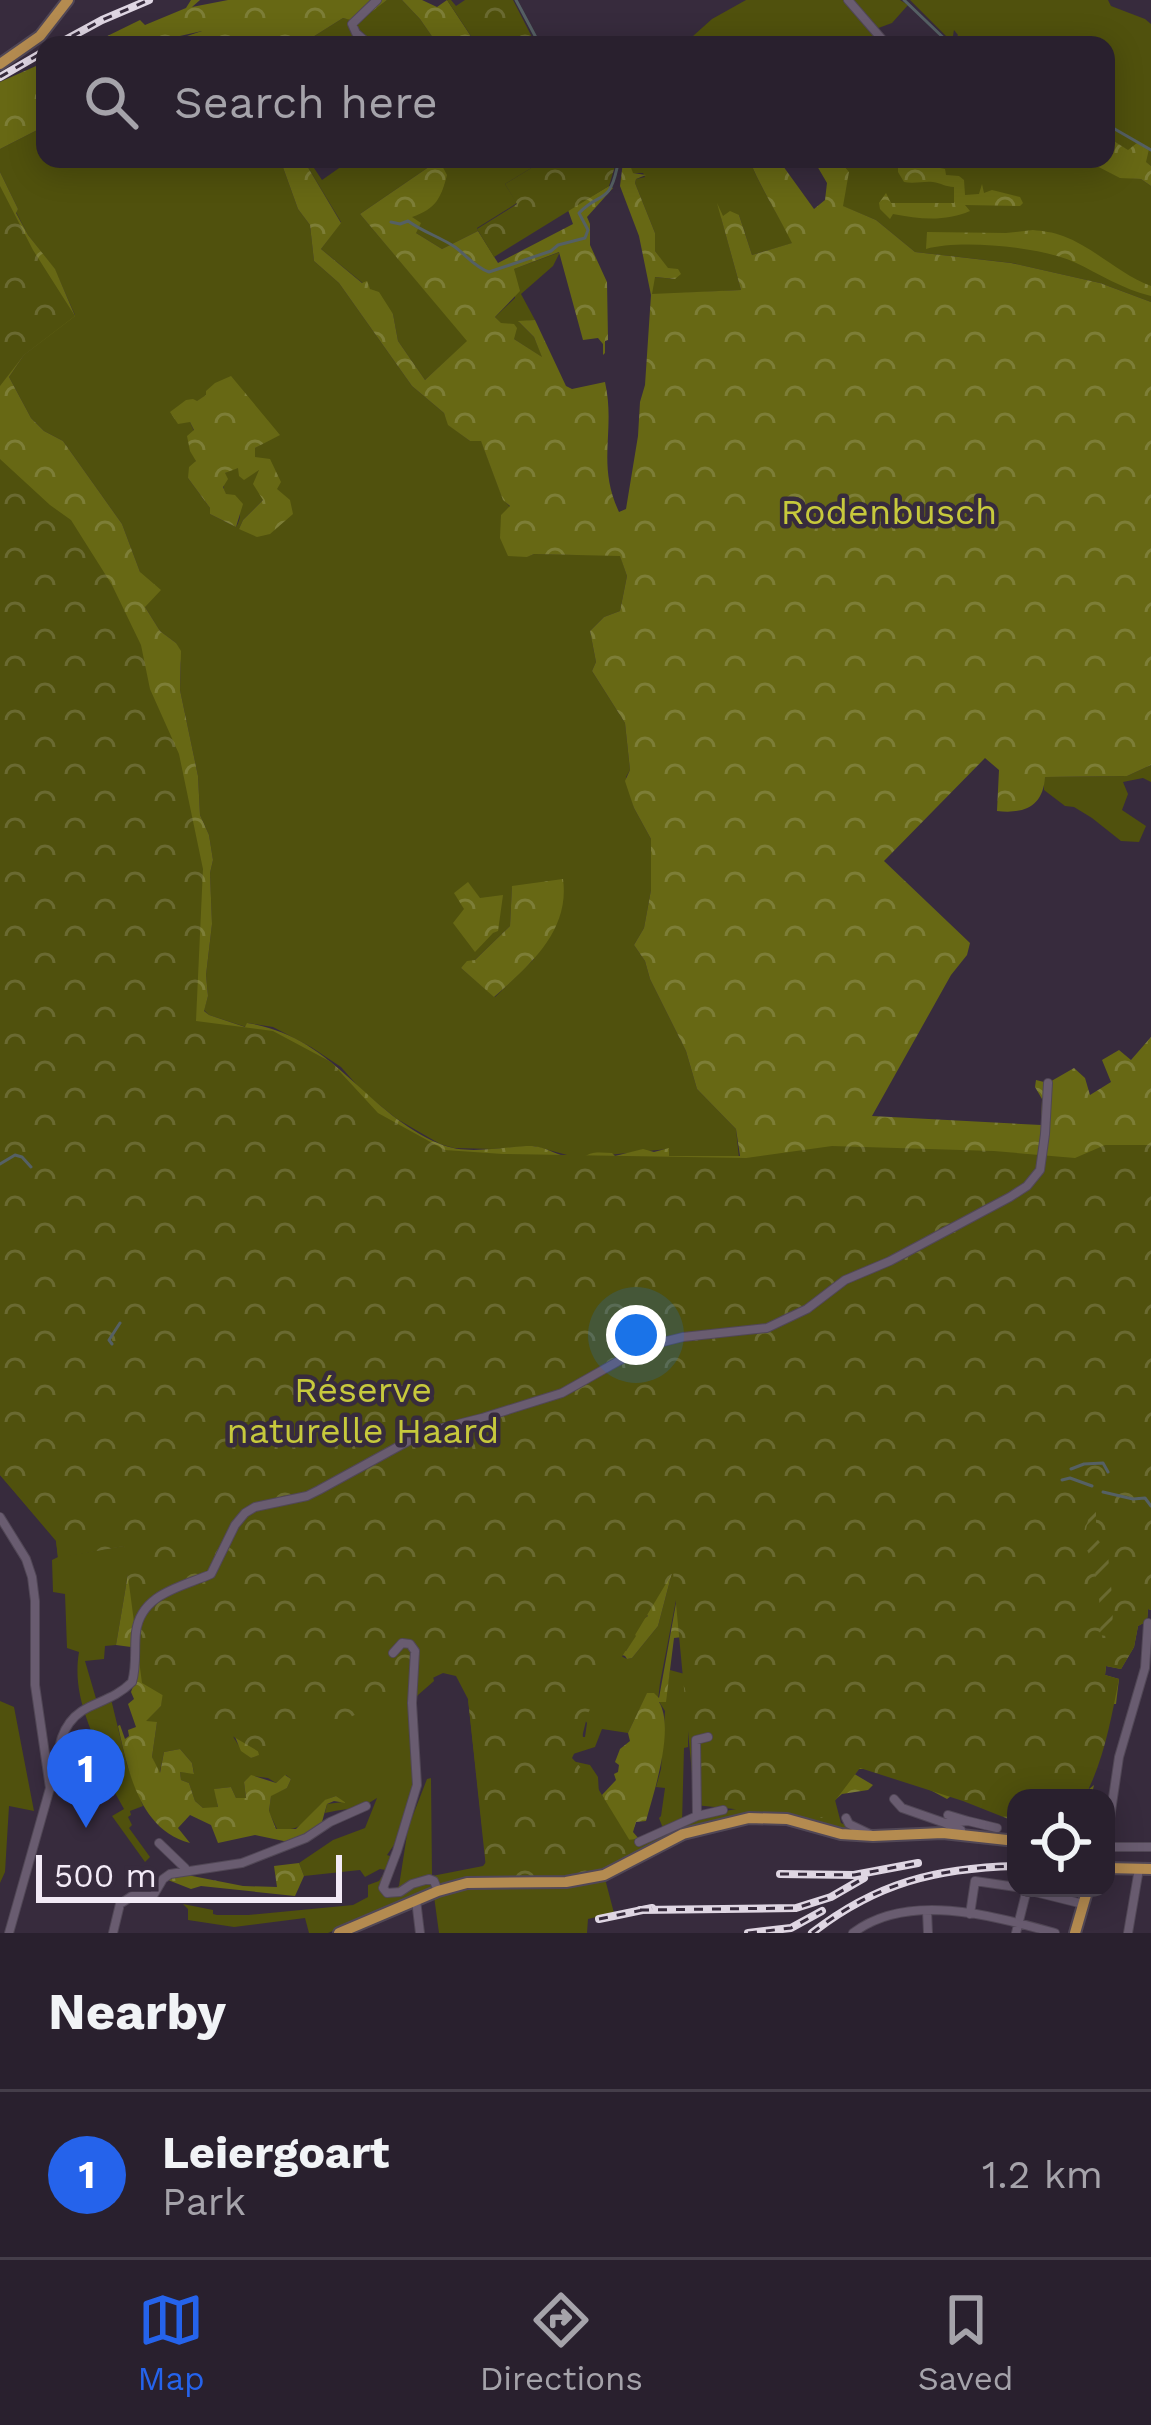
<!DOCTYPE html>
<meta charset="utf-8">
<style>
:root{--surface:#29202e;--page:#312836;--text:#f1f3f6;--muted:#a5a3aa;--line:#453e4a;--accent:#2563eb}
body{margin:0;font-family:"Work Sans",sans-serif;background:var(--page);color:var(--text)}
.controls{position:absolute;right:36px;bottom:36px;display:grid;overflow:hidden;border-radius:24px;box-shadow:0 6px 30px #0003}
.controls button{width:108px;height:108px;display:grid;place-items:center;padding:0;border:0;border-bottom:3px solid var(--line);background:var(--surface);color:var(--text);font:60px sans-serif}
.scale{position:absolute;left:36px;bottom:30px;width:306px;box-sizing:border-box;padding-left:12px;border:6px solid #f2eaf6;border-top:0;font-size:33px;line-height:42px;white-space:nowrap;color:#f2eaf6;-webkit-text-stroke:9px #372b3d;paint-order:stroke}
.you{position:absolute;left:636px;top:1335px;width:42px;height:42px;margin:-30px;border:9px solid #fff;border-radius:50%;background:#1a73e8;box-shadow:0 0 0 18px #1a73e833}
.badge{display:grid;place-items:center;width:78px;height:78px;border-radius:50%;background:var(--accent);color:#fff;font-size:39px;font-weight:700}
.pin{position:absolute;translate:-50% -99px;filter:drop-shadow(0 3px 6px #0008)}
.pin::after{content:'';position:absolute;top:63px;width:42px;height:36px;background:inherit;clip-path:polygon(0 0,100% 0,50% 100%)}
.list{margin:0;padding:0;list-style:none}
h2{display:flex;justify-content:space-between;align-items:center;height:156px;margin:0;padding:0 48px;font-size:51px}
h2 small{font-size:39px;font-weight:400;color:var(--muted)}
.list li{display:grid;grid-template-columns:78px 1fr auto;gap:36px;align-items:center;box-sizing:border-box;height:168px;padding:0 48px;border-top:3px solid var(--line)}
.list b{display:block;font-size:45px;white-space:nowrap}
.list p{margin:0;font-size:39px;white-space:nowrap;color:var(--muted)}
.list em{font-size:39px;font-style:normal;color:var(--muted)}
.icon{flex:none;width:66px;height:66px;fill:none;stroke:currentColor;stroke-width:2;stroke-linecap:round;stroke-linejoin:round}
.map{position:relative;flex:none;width:1151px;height:1933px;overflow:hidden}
.search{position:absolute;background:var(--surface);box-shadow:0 6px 30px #0003;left:36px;right:36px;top:36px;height:132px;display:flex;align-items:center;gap:30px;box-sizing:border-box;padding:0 42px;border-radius:24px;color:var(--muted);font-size:45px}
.sheet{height:324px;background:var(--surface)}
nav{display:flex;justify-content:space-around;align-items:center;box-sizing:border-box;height:168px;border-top:3px solid var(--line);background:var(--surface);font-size:33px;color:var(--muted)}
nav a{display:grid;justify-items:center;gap:6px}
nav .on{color:var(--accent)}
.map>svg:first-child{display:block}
.grass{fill:#50510d;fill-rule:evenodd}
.forest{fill:url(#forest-crowns)}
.park{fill:url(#park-crowns)}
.garden{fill:url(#garden-furrows)}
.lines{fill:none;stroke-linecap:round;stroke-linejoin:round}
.stream{stroke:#556064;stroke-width:3}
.minor-casing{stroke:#514756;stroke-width:10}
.major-casing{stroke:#514756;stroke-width:14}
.minor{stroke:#695c70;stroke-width:8}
.major{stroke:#b48b50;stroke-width:10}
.rail-casing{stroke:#dfd6e3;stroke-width:8}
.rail{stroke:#372b3d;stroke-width:3;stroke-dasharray:9;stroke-linecap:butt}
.labels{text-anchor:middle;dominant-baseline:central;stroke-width:9;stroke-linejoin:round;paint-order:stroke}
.park-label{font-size:36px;fill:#c7c93c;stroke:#372b3d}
</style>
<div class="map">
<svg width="1151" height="1933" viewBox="0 0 1151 1933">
<defs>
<pattern id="forest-crowns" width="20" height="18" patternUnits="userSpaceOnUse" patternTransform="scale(3)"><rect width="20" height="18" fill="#676814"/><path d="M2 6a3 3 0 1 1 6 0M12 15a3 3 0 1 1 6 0" fill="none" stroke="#7d7e37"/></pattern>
<pattern id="park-crowns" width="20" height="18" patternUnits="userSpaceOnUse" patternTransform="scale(3)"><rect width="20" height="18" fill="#50510d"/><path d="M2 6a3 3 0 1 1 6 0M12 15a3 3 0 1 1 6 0" fill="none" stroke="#6a6a31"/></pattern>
<pattern id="garden-furrows" width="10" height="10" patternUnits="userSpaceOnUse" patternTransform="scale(3)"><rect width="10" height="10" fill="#50510d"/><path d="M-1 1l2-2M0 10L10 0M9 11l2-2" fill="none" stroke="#6a6a31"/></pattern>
</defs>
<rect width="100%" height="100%" fill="#372b3d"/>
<path class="grass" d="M 387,0 L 402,0 L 420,19 L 438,45 L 300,45 L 343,18 L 358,21 Z
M 746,0 L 900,0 L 908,5 L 892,23 L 873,30 L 887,45 L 683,45 L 712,19 Z
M 910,0 L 1108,0 L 1111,6 L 1145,19 L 1151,24 L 1151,166 L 1106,136 L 1106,45 L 951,45 L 958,35 L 954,30 L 953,36 L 949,39 Z
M 45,126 L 45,159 L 280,159 L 298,209 L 310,225 L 314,261 L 339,283 L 412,386 L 444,413 L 449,425 L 470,441 L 481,440 L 503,499 L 510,507 L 526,557 L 534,554 L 620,555 L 627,576 L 620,611 L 604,617 L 590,631 L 596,662 L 592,671 L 625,723 L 630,770 L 626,777 L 634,808 L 651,839 L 651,890 L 644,928 L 634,945 L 645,961 L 650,979 L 686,1051 L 697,1089 L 736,1129 L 739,1158 L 668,1156 L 668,1149 L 578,1158 L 534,1146 L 492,1149 L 454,1148 L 440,1144 L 397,1119 L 362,1091 L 341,1067 L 311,1047 L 273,1027 L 248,1023 L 246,1027 L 209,1015 L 204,1010 L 208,996 L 206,975 L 212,924 L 210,873 L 213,860 L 209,835 L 200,815 L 198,776 L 180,690 L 181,663 L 176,643 L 160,631 L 145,607 L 140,572 L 122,524 L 63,441 L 44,431 L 31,418 L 9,377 L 24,355 L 75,315 L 55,270 L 28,235 L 16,212 L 18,209 L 0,172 L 0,149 ZM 207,395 L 279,434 L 255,448 L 254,457 L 276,489 L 239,529 L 243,520 L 263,500 L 261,468 L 234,468 L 225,473 C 224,478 223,485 224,490 C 229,507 248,506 236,527 L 210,514 L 210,508 L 188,478 L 196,461 L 194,431 L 190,422 L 196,402 ZM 512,887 L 534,959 L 495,997 L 461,968 L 475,960 L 510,926 Z
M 303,159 L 308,159 L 322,180 L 352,159 L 546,159 L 505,184 L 517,203 L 477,228 L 478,231 L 442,249 L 416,233 L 411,217 L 439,160 L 360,214 L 468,341 L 425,380 L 398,341 L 393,314 L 370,289 L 321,249 L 341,222 Z
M 645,159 L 720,159 L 727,162 L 730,159 L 749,159 C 761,189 778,214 793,243 L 752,255 L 739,215 L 721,217 L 741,290 L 651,295 L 654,277 L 675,279 L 655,251 L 655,233 L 635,183 L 636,179 L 645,177 L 643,173 L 632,173 L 630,165 Z
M 850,159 L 1083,159 L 1120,177 L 1141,179 L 1151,186 L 1151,302 L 1100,283 L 1012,263 L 915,252 L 876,220 L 842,206 L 848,172 L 843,166 Z
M 560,252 L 553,266 L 521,294 L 535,320 L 519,322 L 534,337 L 543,358 L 514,339 L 495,317 L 515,298 L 514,269 Z
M 1151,765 L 1151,782 L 1143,778 L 1123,782 L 1128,794 L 1122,810 L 1146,826 L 1139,842 L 1121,841 L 1092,818 L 1074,807 L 1065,806 L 1044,790 L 1044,777 L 1127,776 Z
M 116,1344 L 137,1354 L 141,1350 L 149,1359 L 149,1370 L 155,1378 L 151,1382 L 161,1399 L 180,1397 L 186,1380 L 217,1389 L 264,1416 L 266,1423 L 258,1430 L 259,1437 L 319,1460 L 337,1472 L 348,1473 L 355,1469 L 352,1476 L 356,1479 L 428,1459 L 433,1455 L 509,1478 L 536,1479 L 577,1472 L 582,1477 L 595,1474 L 659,1438 L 700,1426 L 763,1502 C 763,1531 788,1561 804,1585 L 807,1587 L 814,1586 L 845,1600 L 851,1594 L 907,1608 L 938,1603 L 953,1607 L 1047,1607 C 1074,1597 1060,1583 1070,1563 C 1073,1556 1078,1551 1083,1545 C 1100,1563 1100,1610 1101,1635 L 1112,1636 L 1113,1619 L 1119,1622 L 1124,1614 L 1118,1591 L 1122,1590 L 1124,1585 L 1119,1581 L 1116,1565 L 1127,1569 L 1139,1592 L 1131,1595 L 1127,1603 L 1128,1625 L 1114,1664 L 1100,1655 L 1103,1652 L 1100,1648 L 1077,1653 L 1054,1654 L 1049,1665 C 1032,1637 1003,1632 973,1624 L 972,1620 L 982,1618 L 980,1609 L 952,1612 L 927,1607 L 921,1611 L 924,1616 L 870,1618 L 836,1614 L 833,1628 L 871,1630 L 887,1637 L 874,1652 L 840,1651 L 830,1667 L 832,1651 L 813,1646 L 800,1673 L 815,1677 L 830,1669 L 826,1680 L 827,1695 C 808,1697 785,1689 767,1696 L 767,1699 L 808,1700 L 823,1706 L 815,1722 L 792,1723 L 779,1710 L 766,1712 L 760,1725 L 743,1724 L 738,1692 L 735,1690 C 734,1712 735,1739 753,1755 L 770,1738 C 789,1745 834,1761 826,1788 C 825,1792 817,1802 815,1805 L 835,1800 L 841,1823 L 865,1833 C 830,1834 805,1819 772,1818 C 700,1816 665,1848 604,1875 L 614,1913 L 588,1919 L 587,1933 L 439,1933 L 433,1889 L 328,1933 L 309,1933 L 305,1918 L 234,1927 L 188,1920 L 188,1909 L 183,1904 L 213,1910 L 213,1914 L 217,1915 L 248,1915 L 353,1905 L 368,1897 L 368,1885 L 379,1881 L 386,1870 L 380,1869 L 365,1877 L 360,1870 L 304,1876 L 299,1863 L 333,1840 L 365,1828 L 377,1798 C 359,1810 346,1808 325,1813 L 327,1804 L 343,1802 L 336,1796 C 308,1805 312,1834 277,1829 L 269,1812 L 271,1795 L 287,1788 L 291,1779 L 286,1775 L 276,1783 L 268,1778 L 251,1776 L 244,1782 L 246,1798 L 236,1798 L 231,1787 L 215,1789 L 218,1808 L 203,1808 L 195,1801 L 189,1783 L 181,1780 L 180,1772 L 194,1773 L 192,1763 L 180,1749 L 164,1752 L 159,1776 L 152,1757 L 157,1722 L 144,1722 L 161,1706 L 163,1657 L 155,1614 L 159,1603 L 153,1600 L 174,1588 L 174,1598 L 191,1621 L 190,1631 L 183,1633 L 179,1642 L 168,1639 L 173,1652 L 181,1646 L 185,1651 L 174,1659 L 179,1665 L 195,1656 L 212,1661 C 219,1692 224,1738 251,1758 L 258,1755 C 243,1692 208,1570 248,1514 L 231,1532 L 238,1488 L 229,1481 L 242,1477 L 246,1451 L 256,1437 C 245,1413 212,1403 189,1392 L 179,1400 L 150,1406 L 148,1421 C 111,1419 96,1427 73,1395 L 59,1404 C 44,1395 40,1388 40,1371 C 59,1353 90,1357 113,1364 ZM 694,1432 L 707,1438 L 714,1446 L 750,1508 L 759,1537 L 787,1668 L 785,1680 L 767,1687 L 763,1685 C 777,1660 760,1635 746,1613 L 735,1629 L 732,1679 L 729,1684 L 707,1692 L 720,1799 L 752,1802 L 753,1806 L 697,1816 L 682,1823 L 684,1748 L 688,1747 L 688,1695 L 692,1676 L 670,1670 L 665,1702 L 658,1700 L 660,1683 L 681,1574 L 685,1572 L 688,1575 L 691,1621 L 692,1606 L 707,1599 L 707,1583 L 674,1565 L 658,1626 L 632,1658 L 627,1659 L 611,1651 L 626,1651 L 637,1636 L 633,1632 L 635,1625 L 648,1616 L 643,1610 L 643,1598 L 650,1591 L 653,1546 L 647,1533 C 663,1509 673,1507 701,1505 L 703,1511 L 709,1513 L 706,1497 L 691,1501 L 680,1500 L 680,1491 L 662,1491 L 653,1495 L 660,1503 L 655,1506 L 648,1502 L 641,1511 L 635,1506 L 638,1495 L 625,1492 L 621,1505 L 554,1507 L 536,1505 L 534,1503 L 593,1500 L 637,1459 ZM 453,1473 L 512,1497 L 530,1501 L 529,1505 L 511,1506 L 466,1490 L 494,1504 L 500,1511 L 494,1514 L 502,1551 L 526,1592 L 570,1588 L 593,1621 L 589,1626 L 601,1637 L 599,1640 L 586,1636 L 597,1649 L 570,1645 L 547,1608 L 513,1606 L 512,1624 L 524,1639 L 522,1658 L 526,1672 L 544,1676 L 563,1712 L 562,1715 L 551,1713 L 546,1718 L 546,1730 L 551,1733 L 558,1752 L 563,1753 L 563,1747 L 571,1741 L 583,1720 L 571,1731 L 570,1722 L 583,1717 L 587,1723 L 585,1737 L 583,1737 L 582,1733 L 573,1754 L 595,1747 L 602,1729 L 628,1733 L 647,1694 L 654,1694 L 665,1711 L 661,1769 L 656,1787 L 665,1788 L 661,1816 L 659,1818 L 664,1831 L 640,1841 L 629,1838 L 625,1840 L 614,1814 L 599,1794 L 598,1777 L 590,1765 L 572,1761 L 569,1770 L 564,1772 L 564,1766 L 557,1766 L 551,1755 L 541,1754 L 536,1748 L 540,1757 L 549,1760 L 548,1762 L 541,1761 L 552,1780 L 550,1782 C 531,1764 530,1740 519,1718 L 527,1711 L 522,1706 L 516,1715 L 511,1713 L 536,1787 L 523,1797 L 513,1794 L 468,1699 L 486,1862 L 483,1866 L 432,1876 L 431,1778 L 427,1779 L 408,1828 L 399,1886 L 391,1891 L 387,1885 L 397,1851 L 393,1857 L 387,1855 L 396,1842 L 400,1841 L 417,1785 L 412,1704 L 418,1695 L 434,1681 L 431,1667 L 440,1631 L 433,1606 L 442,1573 L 432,1563 L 409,1558 L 391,1536 L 415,1524 L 414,1520 L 440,1487 L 465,1490 L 440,1483 L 398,1496 L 395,1493 L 428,1479 ZM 597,1797 C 600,1806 603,1816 598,1825 C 589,1844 558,1855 539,1846 C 527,1840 520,1829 514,1817 L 516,1809 L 529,1800 C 527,1823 535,1826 556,1835 C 580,1826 589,1822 597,1797 Z
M 0,1468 L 35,1497 L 65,1556 L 124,1546 L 130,1562 L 116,1645 L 105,1646 L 104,1659 L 85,1661 L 97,1702 L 111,1699 L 127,1765 L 143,1806 L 130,1811 L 131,1815 L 128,1817 L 132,1825 L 129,1828 L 150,1857 L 145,1862 L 112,1816 L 124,1809 L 101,1768 L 106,1765 C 90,1728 72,1693 79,1652 L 67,1648 L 65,1594 L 53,1592 L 52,1560 L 58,1557 L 56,1541 L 0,1475 Z
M 0,1701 L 14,1707 L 34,1811 L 9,1806 L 5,1872 L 0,1883 Z"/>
<path class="forest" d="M 191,0 L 200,0 L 192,7 L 228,0 L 387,0 L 358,22 L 343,18 L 300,45 L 160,45 L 202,31 L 140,45 L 89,45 L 140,20 L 145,25 L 186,8 Z
M 402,0 L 422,0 L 437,7 L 447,0 L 476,44 L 438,45 L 420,19 Z
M 45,62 L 45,126 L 0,149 L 0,82 Z
M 1106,136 L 1128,150 L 1137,143 L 1149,149 L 1146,162 L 1151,166 L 1151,186 L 1141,179 L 1120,178 L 1083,159 L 1106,159 Z
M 280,159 L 303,159 L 341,223 L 321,249 L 362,283 L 367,281 L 370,289 L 379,292 L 393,314 L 398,341 L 425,380 L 467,341 L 360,214 L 439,160 L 447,175 C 441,198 436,209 412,217 L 421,223 L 416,233 L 442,249 L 478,231 L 498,263 L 573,224 L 568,210 L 609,186 L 613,188 L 587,217 L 590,224 L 590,245 L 607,282 L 608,340 L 605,341 L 605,353 L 603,355 L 603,344 L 598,338 L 583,340 L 559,252 L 514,269 L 520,291 L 495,317 L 501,323 L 514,324 L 517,328 L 514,339 L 542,357 L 534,337 L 518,321 L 535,320 L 566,386 L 572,389 L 605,382 C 616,431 596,463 619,512 L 626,509 L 638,436 L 640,402 L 645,385 L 651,295 L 639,236 L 620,186 L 623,162 L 616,162 L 612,159 L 645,159 L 630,165 L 633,173 L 646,175 L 636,179 L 635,183 L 655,233 L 655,251 L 668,268 L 678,269 L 681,274 L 675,279 L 655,277 L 652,294 L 741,290 L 717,203 L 723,216 L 730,211 L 739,215 L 752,255 L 792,243 C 778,214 761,189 749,159 L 778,159 L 814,209 L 825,200 L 827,183 L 813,159 L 836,159 L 841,163 L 844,159 L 850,159 L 844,166 L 849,172 L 843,206 L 876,220 L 915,252 L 1011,263 L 1100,283 L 1151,302 L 1151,765 L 1127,776 L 1045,777 C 1043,807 1024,814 997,811 L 999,770 L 985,758 L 884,861 L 970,943 L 967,955 L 951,975 L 872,1116 L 1041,1125 L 1042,1099 L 1035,1087 L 1036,1080 L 1048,1083 L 1074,1068 L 1085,1078 L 1090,1095 L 1111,1082 L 1102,1060 L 1119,1050 L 1131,1060 L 1151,1037 L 1151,1610 L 1148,1609 L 1147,1621 L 1138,1626 L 1134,1647 L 1121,1669 L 1106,1666 L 1105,1675 L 1119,1679 L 1116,1704 L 1110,1704 L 1088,1790 L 1094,1785 L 1091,1798 L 954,1794 L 947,1799 L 891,1769 L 846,1769 L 873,1785 L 868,1790 L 842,1794 L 835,1800 L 691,1636 L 674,1638 L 666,1702 L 659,1702 C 675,1728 654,1792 646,1821 L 636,1822 L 633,1832 L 639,1839 L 625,1840 L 602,1795 L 616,1780 L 614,1774 L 618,1772 L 619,1765 L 615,1762 L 620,1749 L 630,1741 L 628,1733 L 647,1693 L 654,1693 L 659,1698 L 680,1581 L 674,1565 L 658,1626 L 632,1658 L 627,1659 L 625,1656 L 611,1651 L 626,1651 L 636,1636 L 633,1632 L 635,1625 L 648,1616 L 643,1610 L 246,1706 L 259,1755 L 251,1758 L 241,1751 L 224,1711 L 163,1692 L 161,1706 L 146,1721 L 157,1722 L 152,1757 L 160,1773 L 164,1752 L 180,1749 L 192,1763 L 194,1774 L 180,1772 L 181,1780 L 189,1783 L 195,1801 L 203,1808 L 218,1807 L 214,1789 L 231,1787 L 236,1798 L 246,1798 L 244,1782 L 251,1775 L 276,1783 L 285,1775 L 291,1779 L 287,1788 L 271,1796 L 269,1811 L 276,1829 L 296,1829 L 325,1800 L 336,1796 L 346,1803 L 334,1801 L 327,1804 L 320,1829 L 293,1843 L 255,1835 L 218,1843 L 211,1825 L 190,1815 L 178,1828 L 190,1843 C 139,1830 128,1770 118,1726 L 120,1725 L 125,1739 L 129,1736 L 128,1730 L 136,1727 L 128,1704 L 134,1699 L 131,1692 C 135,1681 140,1672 131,1662 L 131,1647 L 116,1645 L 130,1562 L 124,1546 L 64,1556 L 0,1406 L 0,172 L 18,209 L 16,213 L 28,235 L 55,269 L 75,316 L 24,355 L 9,377 L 31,418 L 44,431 L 63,441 L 122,524 L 140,572 L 161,590 L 145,607 L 160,631 L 176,643 L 181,651 L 180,690 L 198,776 L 200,815 L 209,835 L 213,860 L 210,873 L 212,924 L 206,975 L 208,996 L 204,1011 L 209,1015 L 245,1027 L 247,1023 C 334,1036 364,1112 440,1144 C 468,1156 503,1146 532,1146 C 548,1147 560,1158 576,1158 C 586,1158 584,1155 593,1153 C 600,1152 606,1153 612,1153 L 615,1156 L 643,1149 L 654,1152 L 669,1148 L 669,1156 L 740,1156 L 736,1129 L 697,1089 L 686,1051 L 650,979 L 645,961 L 634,945 L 644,928 L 651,890 L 651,839 L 634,808 L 625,781 L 630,770 L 625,723 L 592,671 L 596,662 L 590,631 L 604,617 L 620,611 L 627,576 L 620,556 L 534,554 L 527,557 L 508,556 L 500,538 L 501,515 L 510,506 L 503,500 L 481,441 L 470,441 L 448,425 L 444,413 L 412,386 L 339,283 L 314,261 L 310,225 L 298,209 Z
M 898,160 L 904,161 L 911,168 L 916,163 L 945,169 L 946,175 L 959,176 L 964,180 L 965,195 L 979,194 L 982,184 L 984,193 L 992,190 L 1020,197 L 1023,203 L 1020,206 L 965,205 L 970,211 C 944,222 920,219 893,214 L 890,219 L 880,209 L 879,203 L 886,193 L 891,203 L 954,203 L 954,187 C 946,187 941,183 933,182 C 923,181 915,184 904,182 L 898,172 Z
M 1033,230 C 1042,231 1053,232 1063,236 C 1095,248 1119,274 1151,286 L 1151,296 C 1122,289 1100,274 1074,262 C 1041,247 961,239 926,249 L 927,232 L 1006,233 Z
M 231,376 L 280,435 L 255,448 L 255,457 L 270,459 L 281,482 L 277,489 L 290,500 L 293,514 L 270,534 L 257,537 L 239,529 L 243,520 L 263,500 L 253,484 L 259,470 L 244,480 L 239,476 L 238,468 L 225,473 L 228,479 L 223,487 L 226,494 L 235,495 L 243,504 L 236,527 L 210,514 L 210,508 L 188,478 L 189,467 L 196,461 L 190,451 L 187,436 L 194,430 L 190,422 L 178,424 L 170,412 L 186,400 L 193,399 L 197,401 L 206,395 L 206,391 L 215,383 Z
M 563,879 C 570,931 530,965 494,997 L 461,968 L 467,961 L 475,960 L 510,926 L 512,886 Z
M 468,882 L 480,898 L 503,895 L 498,931 L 493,933 L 475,952 L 453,923 L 464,909 L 454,893 Z
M 299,1863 L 304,1876 L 295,1896 L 201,1886 L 191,1889 L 168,1880 L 169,1877 L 182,1874 L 243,1886 L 277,1887 L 274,1866 Z"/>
<path class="park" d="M 447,0 L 451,0 L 456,6 L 465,0 L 513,0 L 536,45 L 477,45 Z
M 546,159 L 611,159 L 615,166 L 609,186 L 494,257 L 477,229 L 517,204 L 505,184 Z
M 0,186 L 33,250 L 75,316 L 24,355 L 0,386 Z
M 0,459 L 50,505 L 71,520 L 112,585 L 141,645 L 150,689 L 179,754 L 203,869 L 196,1021 L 273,1031 L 331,1062 L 378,1113 L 445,1150 L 503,1154 L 746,1158 L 832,1146 L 994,1151 L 1075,1158 L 1105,1145 L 1151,1145 L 1151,1610 L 1148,1609 L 1147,1621 L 1138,1626 L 1134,1647 L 1121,1669 L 1106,1666 L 1105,1675 L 1119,1679 C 1111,1719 1104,1761 1084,1798 L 1016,1798 L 1016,1822 L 963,1801 L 860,1768 L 822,1818 L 695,1805 L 673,1572 L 588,1713 L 582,1737 L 572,1758 L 594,1782 L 638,1854 L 603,1872 L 566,1878 L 487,1877 L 468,1699 L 456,1676 L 443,1673 L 342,1721 L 261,1753 L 142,1683 L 124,1546 L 58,1558 L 56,1540 L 0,1475 Z"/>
<path class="garden" d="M 1091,1505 L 1096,1505 L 1096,1528 L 1098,1529 L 1098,1540 L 1102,1545 L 1107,1545 L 1113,1606 L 1112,1637 L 1100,1635 C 1101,1611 1099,1562 1083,1545 Z"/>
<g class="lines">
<path class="stream" d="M 516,0 L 540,45
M 904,0 L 951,45
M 1106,124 L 1151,150
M 391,222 L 400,224 L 408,221 C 423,232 440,237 455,247 C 467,256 475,267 489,272 L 551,251 L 558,245 L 585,238 L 588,230 L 579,213 C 600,191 609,205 617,168 L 611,159
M 0,1164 L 15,1155 L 22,1157 L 31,1167
M 112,1344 L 109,1340 L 120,1323
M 1071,1469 L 1084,1464 L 1103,1463 L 1108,1472
M 1062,1480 L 1070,1478 L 1092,1486
M 1103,1492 L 1133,1499 L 1145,1498 L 1151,1506"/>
<defs>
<path id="minor" d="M 848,0 L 887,45
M 370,45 L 356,33 L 352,24 L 377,0
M 0,1517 L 26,1559 L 32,1577 L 35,1601 L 35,1685 L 50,1788 L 9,1933
M 393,1653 L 402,1643 L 410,1644 L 415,1651 L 412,1703 L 417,1785 L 397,1851 L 383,1888 L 387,1893 L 400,1892 L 412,1884 L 429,1879 L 434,1881 L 438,1891
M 50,1788 L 58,1785 C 55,1755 59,1721 89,1707 C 106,1699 119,1695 132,1682 C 137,1665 134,1649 136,1632 C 141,1593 182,1587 211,1574 L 235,1525 L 245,1513 L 255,1507 L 307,1496 L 319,1490 L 423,1433 L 482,1418 L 562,1393 L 624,1358 L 659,1343 L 683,1337 L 767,1328 L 807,1309 L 845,1280 L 890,1261 L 1010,1197 L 1027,1186 L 1040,1170 L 1045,1134 L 1048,1083
M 894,1799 L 902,1808 L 945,1823
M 948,1815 L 968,1821 L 945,1823 L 961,1830 L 962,1835
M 697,1816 L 696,1740 L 708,1737
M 846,1818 L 849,1824 L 872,1835
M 968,1821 L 997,1828
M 639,1842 L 697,1816 L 723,1810
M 159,1843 L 185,1868
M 1106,1845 L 1119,1757 L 1145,1668 L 1148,1623
M 1106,1847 L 1151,1847
M 1019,1888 L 1083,1904
M 416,1900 L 420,1933
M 927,1911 L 928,1933
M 970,1914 L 975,1881 L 1016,1887
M 113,1933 L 120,1904 L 132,1896 L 153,1896 L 163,1879 L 170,1874 L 242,1863 L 306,1838 L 330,1822 L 366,1806
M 853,1933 C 908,1891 994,1916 1055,1933
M 1016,1933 L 1027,1889
M 1128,1933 L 1139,1869"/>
<path id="major" d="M 0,64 L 40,36 L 68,0
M 1106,1868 L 1151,1869
M 339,1933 L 438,1891 L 467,1883 L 566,1882 L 604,1875 L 683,1834 L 749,1818 L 787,1819 L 841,1834 L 873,1836 L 943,1833 L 1016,1841
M 1075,1933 L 1088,1888"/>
</defs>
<use href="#minor" class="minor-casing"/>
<use href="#major" class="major-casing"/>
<use href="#minor" class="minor"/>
<use href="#major" class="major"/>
<defs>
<path id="rail" d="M 56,45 L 102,20 L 149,0
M 0,77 L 45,51
M 780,1874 L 854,1875 L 918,1863
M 640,1910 L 796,1908 L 831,1897 L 864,1878
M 599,1919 L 652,1908
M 748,1933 L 791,1928 L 822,1911
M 812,1933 C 876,1883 936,1868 1016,1866"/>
</defs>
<use href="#rail" class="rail-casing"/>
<use href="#rail" class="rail"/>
</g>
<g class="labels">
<g class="park-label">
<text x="889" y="512">Rodenbusch</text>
<text x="363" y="1390">Réserve<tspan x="363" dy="41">naturelle Haard</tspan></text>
</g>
</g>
</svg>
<div class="controls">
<button><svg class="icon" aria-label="locate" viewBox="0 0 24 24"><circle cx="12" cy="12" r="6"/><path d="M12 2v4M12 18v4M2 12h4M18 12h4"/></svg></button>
</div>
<div class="scale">500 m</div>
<div class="you"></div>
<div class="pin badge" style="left:86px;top:1828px">1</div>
<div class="search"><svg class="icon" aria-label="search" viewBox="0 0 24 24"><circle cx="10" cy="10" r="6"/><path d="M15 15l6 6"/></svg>Search here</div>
</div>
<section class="sheet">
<h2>Nearby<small></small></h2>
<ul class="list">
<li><span class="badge">1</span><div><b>Leiergoart</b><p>Park</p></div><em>1.2 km</em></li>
</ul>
</section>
<nav>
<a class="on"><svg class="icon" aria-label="map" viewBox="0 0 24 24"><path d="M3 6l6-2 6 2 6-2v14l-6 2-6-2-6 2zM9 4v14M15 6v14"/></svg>Map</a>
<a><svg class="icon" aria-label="directions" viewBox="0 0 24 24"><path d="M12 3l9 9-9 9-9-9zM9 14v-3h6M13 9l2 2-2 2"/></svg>Directions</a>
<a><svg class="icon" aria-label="saved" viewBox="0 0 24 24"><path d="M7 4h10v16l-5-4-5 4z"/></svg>Saved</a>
</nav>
